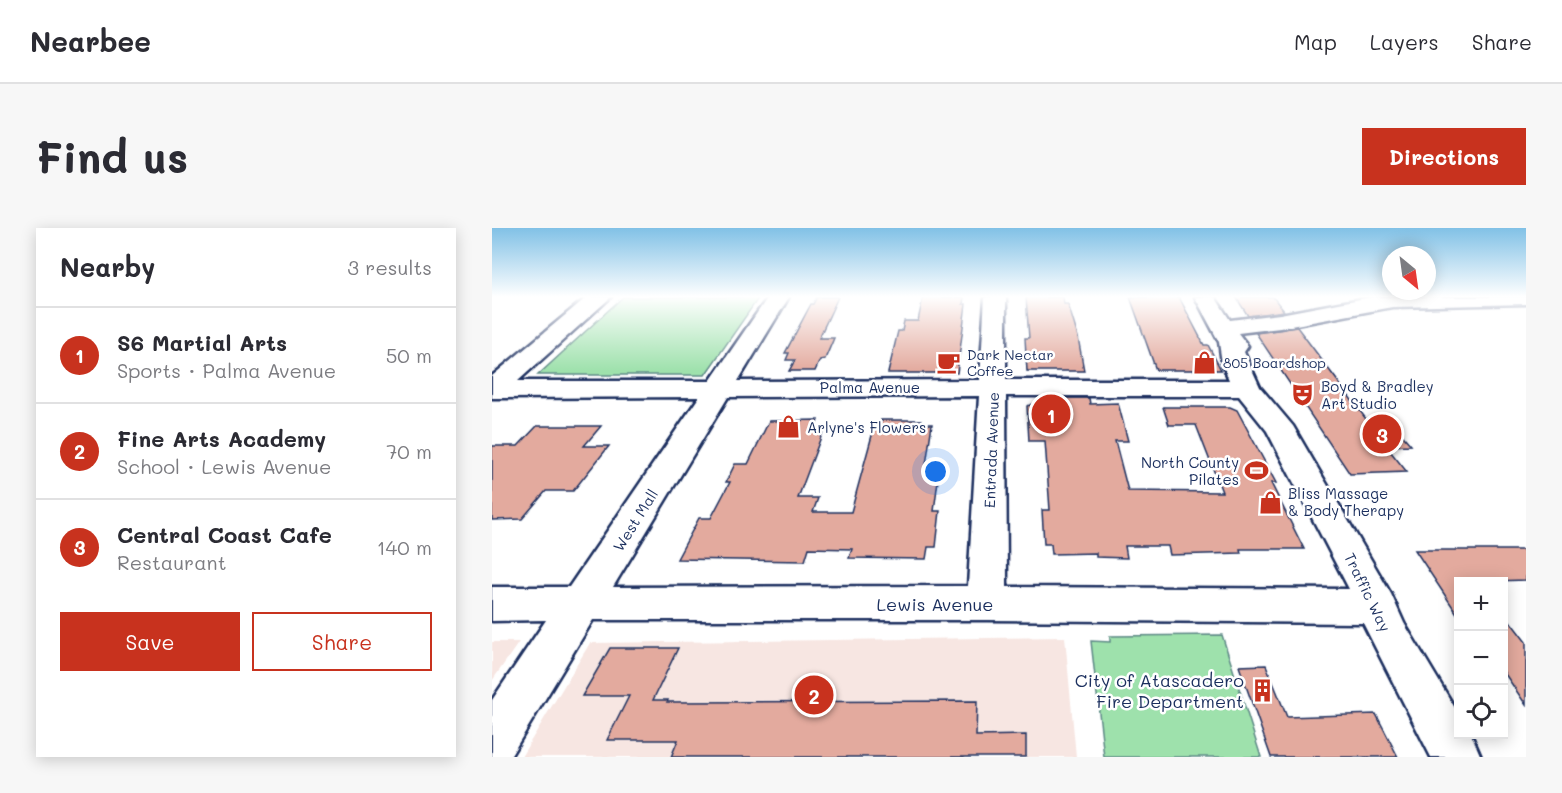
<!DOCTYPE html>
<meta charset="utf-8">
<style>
:root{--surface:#fff;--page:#f7f7f7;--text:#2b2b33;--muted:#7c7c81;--line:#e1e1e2;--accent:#c8321e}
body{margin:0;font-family:Mali,sans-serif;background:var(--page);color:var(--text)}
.controls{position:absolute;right:18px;bottom:18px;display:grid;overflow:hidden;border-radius:0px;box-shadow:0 3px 15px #0003}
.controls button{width:54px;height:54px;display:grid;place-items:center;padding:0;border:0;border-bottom:2px solid var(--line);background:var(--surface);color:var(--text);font:30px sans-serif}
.compass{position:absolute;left:890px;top:18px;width:54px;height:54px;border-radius:50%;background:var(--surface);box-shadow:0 3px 15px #0003;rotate:151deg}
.you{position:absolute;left:444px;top:244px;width:21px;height:21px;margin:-15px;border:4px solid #fff;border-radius:50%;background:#1a73e8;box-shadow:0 0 0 9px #1a73e833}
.badge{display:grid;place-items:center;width:39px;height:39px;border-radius:50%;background:var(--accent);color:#fff;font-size:20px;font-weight:700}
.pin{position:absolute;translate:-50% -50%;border:3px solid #fff;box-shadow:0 2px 6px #0006}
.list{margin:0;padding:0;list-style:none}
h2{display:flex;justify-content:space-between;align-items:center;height:78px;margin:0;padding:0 24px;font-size:26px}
h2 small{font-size:20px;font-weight:400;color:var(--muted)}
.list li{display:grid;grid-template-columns:39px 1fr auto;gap:18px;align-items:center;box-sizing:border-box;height:96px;padding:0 24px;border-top:2px solid var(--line)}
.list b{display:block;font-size:22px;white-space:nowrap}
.list p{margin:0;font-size:20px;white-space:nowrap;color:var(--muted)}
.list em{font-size:20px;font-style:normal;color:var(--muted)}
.actions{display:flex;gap:12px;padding:18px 24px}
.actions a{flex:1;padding:14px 0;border:2px solid var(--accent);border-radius:0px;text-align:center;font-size:21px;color:var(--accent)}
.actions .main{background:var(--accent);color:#fff}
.icon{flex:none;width:33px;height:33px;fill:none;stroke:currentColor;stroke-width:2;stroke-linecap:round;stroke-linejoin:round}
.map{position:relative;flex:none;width:1034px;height:529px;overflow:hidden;border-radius:0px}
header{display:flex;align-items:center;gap:36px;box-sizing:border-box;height:84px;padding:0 30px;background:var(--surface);border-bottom:2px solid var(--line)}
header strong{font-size:28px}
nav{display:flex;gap:33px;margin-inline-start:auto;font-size:21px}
.intro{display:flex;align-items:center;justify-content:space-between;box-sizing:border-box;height:144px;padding:0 36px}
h1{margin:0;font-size:42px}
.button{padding:15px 27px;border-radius:0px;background:var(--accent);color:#fff;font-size:21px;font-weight:700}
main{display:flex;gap:36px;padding:0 36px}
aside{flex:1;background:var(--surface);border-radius:0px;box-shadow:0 3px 15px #0003}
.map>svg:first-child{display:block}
.built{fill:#f7e6e2}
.green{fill:#9ee1ac;stroke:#5c8885;stroke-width:1.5}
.building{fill:#e3aa9e;stroke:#1b2f5e;stroke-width:1.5}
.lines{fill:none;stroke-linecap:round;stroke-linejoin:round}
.minor-casing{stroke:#1b2f5e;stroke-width:5}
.minor{fill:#fff;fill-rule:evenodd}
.labels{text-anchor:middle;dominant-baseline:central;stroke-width:5;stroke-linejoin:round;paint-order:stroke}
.far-poi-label{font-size:14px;fill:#1b2f5e;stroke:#fff;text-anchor:start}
.poi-label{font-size:15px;fill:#1b2f5e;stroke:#fff;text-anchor:start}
.street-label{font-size:15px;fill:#1b2f5e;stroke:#fff}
.near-street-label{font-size:18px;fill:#1b2f5e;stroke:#fff}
.near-poi-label{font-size:18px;fill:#1b2f5e;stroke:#fff;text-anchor:end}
</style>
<header>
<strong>Nearbee</strong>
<nav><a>Map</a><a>Layers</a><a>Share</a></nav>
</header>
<div class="intro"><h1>Find us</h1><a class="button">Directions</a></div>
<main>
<aside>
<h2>Nearby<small>3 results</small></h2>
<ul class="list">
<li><span class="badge">1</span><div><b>S6 Martial Arts</b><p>Sports · Palma Avenue</p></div><em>50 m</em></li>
<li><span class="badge">2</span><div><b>Fine Arts Academy</b><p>School · Lewis Avenue</p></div><em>70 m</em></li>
<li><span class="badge">3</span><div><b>Central Coast Cafe</b><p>Restaurant</p></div><em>140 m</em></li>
</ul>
<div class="actions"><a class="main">Save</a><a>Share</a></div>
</aside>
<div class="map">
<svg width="1034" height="529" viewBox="0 0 1034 529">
<rect width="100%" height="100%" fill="#fff"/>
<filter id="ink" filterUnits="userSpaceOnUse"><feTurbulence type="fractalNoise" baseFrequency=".0167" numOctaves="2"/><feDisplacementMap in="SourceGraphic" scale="12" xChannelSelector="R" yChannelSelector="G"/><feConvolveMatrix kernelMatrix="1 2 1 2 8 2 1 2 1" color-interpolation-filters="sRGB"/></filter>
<g filter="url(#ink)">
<path class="built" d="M 573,409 L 584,529 L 29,529 L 98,415 Z
M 0,414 L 27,414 L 0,453 Z"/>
<path class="green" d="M 131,69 L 267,69 L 213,147 L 46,147 Z
M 730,407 L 769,529 L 612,529 L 599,413 L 618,414 L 618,408 Z"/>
<path class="building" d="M 325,69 L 346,69 L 327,110 L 342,110 L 333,131 L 328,132 L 323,143 L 297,143 L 303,132 L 294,132 L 297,125 L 293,125 L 319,76 L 321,76 Z
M 431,69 L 472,69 L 471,76 L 474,76 L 465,145 L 396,145 L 406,103 L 410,103 L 412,93 L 426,93 Z
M 534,69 L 571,69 L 572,76 L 576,76 L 586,109 L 592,143 L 535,143 L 533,110 L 537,110 Z
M 638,69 L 687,69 L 712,117 L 716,117 L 729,142 L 664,142 Z
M 744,69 L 781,69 L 792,83 L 756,88 Z
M 805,99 L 877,195 L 899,194 L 919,217 L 894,218 L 915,244 L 858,246 L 764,105 Z
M 559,170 L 597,170 L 598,176 L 626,175 L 636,213 L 623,213 L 636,263 L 730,264 L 704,197 L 677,197 L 671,179 L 738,179 L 745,182 L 784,255 L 779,255 L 812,321 L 748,321 L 749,325 L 678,327 L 676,318 L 633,318 L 635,330 L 604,329 L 604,325 L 560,326 L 559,316 L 552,316 L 550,282 L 558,282 L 553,213 L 537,213 L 535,178 Z
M 326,192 L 323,201 L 332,201 L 306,270 L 326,270 L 321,284 L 359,284 L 382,200 L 387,200 L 389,192 L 429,192 L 428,196 L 440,196 L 434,237 L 448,237 L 442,283 L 448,283 L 444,319 L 436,319 L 434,331 L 357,330 L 360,321 L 317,320 L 313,333 L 185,331 L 207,290 L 219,290 L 238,254 L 234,254 L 243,236 L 256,236 L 277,193 Z
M 45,198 L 109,198 L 92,218 L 117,218 L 81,263 L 54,263 L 30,291 L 0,292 L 0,218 L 26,218 Z
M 923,322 L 1034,322 L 1034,352 L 966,354 L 966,387 Z
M 1011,384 L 1034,414 L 1034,477 L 1011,443 Z
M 118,420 L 186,420 L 161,472 L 176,472 L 175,474 L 485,473 L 484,508 L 534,507 L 534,529 L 179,529 L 186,512 L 115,512 L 137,468 L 90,468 Z
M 774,437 L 795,489 L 884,486 L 906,529 L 779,529 L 747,438 Z"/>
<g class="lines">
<defs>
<path id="minor" d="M 95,69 L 119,69 L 26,153 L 218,153 L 276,69 L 297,69 L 246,153 L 488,152 L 493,69 L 514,69 L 514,152 L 737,152 L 730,135 L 727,114 L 703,69 L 723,69 L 738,92 L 788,86 L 879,69 L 1034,69 L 1034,76 L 900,79 L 788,100 L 746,105 L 756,118 L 752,124 L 768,159 L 801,198 L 899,366 L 912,395 L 966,485 L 966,506 L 979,506 L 989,529 L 939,529 L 871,395 L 495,392 L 101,392 L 18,529 L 0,529 L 0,472 L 54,392 L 0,393 L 0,359 L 77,359 L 207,169 L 0,170 L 0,148 ZM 487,168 L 476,358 L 121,359 L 236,169 ZM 514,168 L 747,168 L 775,203 L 857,361 L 515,359 Z"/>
</defs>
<use href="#minor" class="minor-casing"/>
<use href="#minor" class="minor"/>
</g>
</g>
<linearGradient id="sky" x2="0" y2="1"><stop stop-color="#81c1e6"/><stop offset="0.48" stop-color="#fff"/><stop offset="1" stop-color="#fff" stop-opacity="0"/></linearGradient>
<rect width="1034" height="143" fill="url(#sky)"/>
<defs>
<symbol id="cafe-bare" viewBox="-9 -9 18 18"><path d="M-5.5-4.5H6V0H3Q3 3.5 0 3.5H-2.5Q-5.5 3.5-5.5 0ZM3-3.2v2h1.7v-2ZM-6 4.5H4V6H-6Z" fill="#c8321e" stroke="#fff" stroke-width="2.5" paint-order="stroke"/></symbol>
<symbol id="shop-bare" viewBox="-9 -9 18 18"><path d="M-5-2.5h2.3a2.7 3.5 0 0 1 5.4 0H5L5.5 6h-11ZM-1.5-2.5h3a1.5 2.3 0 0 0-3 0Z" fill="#c8321e" stroke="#fff" stroke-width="2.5" paint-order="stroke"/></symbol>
<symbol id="theatre-bare" viewBox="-9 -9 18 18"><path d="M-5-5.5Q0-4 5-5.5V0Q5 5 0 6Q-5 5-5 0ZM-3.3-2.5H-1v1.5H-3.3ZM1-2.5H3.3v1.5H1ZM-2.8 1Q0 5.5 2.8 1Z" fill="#c8321e" stroke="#fff" stroke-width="2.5" paint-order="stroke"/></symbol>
<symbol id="stadium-bare" viewBox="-9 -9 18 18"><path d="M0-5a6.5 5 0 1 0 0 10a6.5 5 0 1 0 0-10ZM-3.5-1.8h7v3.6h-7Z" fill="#c8321e" stroke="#fff" stroke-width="2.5" paint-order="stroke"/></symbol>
<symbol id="building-bare" viewBox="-9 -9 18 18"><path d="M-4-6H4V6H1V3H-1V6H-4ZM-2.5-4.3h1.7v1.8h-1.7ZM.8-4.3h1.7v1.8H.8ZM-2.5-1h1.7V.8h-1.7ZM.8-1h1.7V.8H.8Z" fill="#c8321e" stroke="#fff" stroke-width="2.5" paint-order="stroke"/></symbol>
</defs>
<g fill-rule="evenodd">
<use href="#cafe-bare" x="440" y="118" width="33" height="33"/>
<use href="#shop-bare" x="696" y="118" width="33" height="33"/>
<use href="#theatre-bare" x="794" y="150" width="33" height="33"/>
<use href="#shop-bare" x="280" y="182" width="33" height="33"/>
<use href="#stadium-bare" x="748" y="226" width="33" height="33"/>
<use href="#shop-bare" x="762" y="258" width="33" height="33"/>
<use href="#building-bare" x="754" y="446" width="33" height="33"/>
</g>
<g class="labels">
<g class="far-poi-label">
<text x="475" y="126">Dark Nectar<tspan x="475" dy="16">Coffee</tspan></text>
<text x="731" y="134">805 Boardshop</text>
</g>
<g class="poi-label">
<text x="829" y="158">Boyd &amp; Bradley<tspan x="829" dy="17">Art Studio</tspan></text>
<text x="315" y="199">Arlyne's Flowers</text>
<text x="747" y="234" text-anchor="end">North County<tspan x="747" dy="17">Pilates</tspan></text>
<text x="796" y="265">Bliss Massage<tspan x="796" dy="17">&amp; Body Therapy</tspan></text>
</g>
<g class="street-label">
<text x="378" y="159">Palma Avenue</text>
<text transform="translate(499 222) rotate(-88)">Entrada Avenue</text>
<text transform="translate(143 292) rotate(-58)">West Mall</text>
<text transform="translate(876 364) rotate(64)">Traffic Way</text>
</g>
<g class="near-street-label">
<text x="443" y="376">Lewis Avenue</text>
</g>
<g class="near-poi-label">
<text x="752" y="452">City of Atascadero<tspan x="752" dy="21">Fire Department</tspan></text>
</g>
</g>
</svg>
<div class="controls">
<button>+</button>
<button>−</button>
<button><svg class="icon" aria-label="locate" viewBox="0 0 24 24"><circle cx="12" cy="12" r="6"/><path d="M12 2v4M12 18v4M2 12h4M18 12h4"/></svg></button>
</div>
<svg class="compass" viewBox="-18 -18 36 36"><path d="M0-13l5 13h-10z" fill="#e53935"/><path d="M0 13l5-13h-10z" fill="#7c7c81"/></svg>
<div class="you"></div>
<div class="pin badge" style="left:559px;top:186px">1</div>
<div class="pin badge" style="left:322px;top:467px">2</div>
<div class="pin badge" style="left:890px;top:206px">3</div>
</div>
</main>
